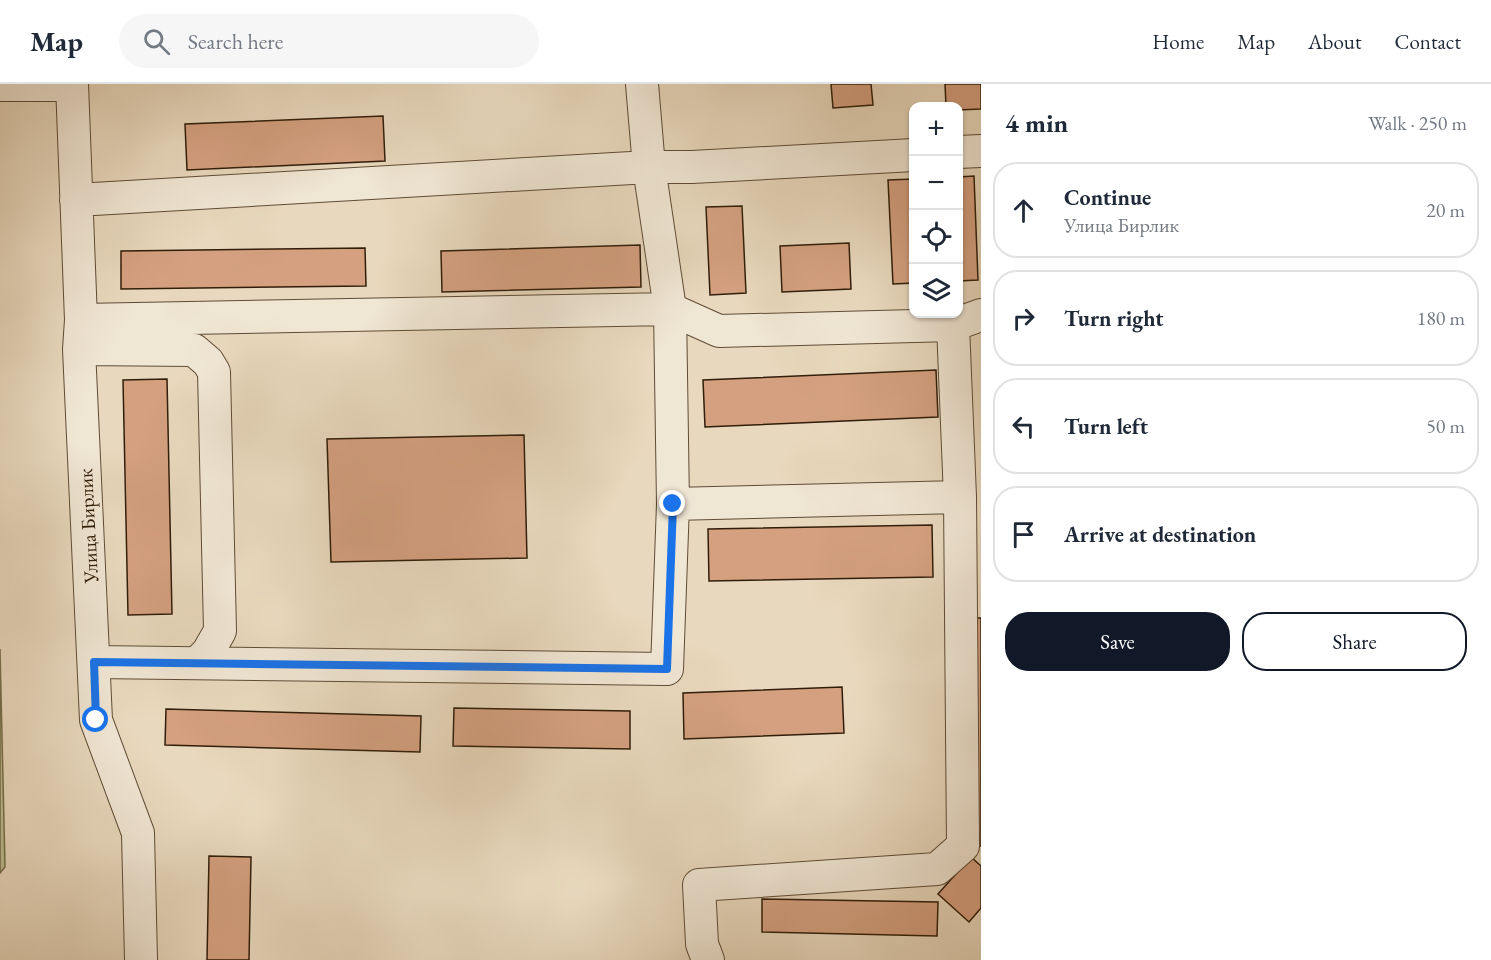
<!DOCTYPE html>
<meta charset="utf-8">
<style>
:root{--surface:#fff;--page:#f6f6f7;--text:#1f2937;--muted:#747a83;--line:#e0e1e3;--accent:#111827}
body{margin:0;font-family:"EB Garamond",serif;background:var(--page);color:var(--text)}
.controls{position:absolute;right:18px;top:18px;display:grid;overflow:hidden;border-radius:12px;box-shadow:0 2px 4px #0004}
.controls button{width:54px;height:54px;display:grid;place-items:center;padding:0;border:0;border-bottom:2px solid var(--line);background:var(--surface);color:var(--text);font:30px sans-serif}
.stop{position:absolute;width:18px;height:18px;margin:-14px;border:4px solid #1a73e8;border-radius:50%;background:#fff}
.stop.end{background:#1a73e8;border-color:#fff;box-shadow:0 2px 6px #0008}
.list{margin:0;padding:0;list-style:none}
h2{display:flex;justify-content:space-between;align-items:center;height:78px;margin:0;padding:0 24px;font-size:26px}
h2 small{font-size:20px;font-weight:400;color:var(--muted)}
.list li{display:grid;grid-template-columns:39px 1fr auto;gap:18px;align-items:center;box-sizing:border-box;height:96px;margin:0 12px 12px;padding:0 12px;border:2px solid var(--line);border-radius:24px}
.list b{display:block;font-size:22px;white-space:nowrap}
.list p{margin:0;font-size:20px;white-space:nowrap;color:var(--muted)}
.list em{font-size:20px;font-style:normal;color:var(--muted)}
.actions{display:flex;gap:12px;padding:18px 24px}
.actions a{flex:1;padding:14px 0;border:2px solid var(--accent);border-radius:24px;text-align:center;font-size:21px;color:var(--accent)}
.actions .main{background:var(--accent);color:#fff}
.icon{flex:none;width:33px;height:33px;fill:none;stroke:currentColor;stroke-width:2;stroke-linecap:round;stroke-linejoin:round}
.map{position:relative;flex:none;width:981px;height:876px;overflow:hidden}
header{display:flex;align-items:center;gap:36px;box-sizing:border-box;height:84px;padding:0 30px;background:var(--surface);border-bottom:2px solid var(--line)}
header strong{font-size:28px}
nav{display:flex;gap:33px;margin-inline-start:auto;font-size:21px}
.search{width:420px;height:54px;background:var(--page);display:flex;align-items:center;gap:15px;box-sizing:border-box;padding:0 21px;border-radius:33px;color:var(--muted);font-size:22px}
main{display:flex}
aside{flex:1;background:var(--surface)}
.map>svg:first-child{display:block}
.green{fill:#bbbd8d;stroke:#766e4b;stroke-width:1.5}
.building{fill:#d4a080;stroke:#311e09;stroke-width:1.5}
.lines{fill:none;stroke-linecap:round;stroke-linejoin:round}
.minor-casing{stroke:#5f4c36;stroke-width:34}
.minor{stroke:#f0e6d4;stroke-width:32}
.route{stroke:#1a73e8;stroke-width:8}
.labels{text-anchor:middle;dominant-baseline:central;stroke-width:5;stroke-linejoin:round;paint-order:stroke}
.street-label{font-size:20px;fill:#311e09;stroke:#f0e6d4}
</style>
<header>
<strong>Map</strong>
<div class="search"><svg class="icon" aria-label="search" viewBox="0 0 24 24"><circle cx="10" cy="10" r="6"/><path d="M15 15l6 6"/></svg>Search here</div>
<nav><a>Home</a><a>Map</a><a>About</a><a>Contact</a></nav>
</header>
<main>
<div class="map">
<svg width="981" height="876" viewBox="0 0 981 876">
<rect width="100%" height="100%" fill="#e8d8bd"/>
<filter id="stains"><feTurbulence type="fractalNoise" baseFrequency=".00333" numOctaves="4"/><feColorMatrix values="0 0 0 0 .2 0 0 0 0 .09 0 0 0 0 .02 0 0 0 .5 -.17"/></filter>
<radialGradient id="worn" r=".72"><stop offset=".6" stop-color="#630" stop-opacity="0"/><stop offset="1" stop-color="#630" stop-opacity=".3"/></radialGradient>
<path class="green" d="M 0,565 L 5,783 L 0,789 Z"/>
<path class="building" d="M 831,0 L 871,0 L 873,21 L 833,24 Z
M 945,0 L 981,0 L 981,25 L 958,26 L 958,22 L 946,22 Z
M 383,32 L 385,77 L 187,86 L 185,40 Z
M 974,92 L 978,196 L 958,197 L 958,93 Z
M 914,95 L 914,199 L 893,200 L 888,96 Z
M 742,122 L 746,209 L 710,211 L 706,123 Z
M 849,159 L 851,205 L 782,208 L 780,162 Z
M 640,161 L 641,203 L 442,208 L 441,167 Z
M 365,164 L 366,202 L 121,205 L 121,167 Z
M 936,286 L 938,333 L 705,343 L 703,296 Z
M 167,295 L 172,530 L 128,531 L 123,296 Z
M 524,351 L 527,474 L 331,478 L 327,355 Z
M 932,441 L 933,493 L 709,497 L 708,445 Z
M 977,534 L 981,534 L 981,762 L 974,762 Z
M 842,603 L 844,649 L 684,655 L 683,609 Z
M 454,624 L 630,627 L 630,665 L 453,662 Z
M 166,625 L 421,632 L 420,668 L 165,661 Z
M 209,772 L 251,773 L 249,876 L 207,876 Z
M 971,773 L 981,782 L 981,824 L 969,838 L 938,810 Z
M 762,815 L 938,818 L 937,852 L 762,848 Z"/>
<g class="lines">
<defs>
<path id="minor" d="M 72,0 L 81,236 L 79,265 L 96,636 L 138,749 L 141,876
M 0,1 L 72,1
M 958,68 L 981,67
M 76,116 L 649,83 L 692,83 L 914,71
M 81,236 L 670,225 L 719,247 L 953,241
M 79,265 L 194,266 L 208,278 L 214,288 L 220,547 L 208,568 L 197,579
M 673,420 L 960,413
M 95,578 L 667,585 L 673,420 L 670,225 L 649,83 L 642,0
M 708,876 L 702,860 L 699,801 L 937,785 L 963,762 L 960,413 L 953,241 L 981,231"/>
</defs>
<use href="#minor" class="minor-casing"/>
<use href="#minor" class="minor"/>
</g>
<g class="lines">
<path class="route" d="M 96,636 L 94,578 L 667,585 L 673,420"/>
</g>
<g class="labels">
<g class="street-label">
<text transform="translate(88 442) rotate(-93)">Улица Бирлик</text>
</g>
</g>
<rect width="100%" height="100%" filter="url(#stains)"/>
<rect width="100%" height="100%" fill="url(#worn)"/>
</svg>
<div class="controls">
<button>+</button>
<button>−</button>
<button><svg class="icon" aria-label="locate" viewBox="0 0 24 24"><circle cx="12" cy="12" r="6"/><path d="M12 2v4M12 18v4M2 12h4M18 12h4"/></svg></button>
<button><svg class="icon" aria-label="layers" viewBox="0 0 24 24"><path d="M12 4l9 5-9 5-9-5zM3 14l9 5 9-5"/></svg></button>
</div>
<div class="stop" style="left:96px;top:636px"></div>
<div class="stop end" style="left:673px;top:420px"></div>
</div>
<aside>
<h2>4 min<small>Walk · 250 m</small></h2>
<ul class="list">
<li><svg class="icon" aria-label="ahead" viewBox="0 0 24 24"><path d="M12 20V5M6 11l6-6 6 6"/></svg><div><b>Continue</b><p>Улица Бирлик</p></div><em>20 m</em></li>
<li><svg class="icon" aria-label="right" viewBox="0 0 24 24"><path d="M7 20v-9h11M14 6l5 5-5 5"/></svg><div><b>Turn right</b></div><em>180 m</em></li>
<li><svg class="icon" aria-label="left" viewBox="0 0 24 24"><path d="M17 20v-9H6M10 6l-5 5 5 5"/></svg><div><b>Turn left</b></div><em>50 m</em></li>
<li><svg class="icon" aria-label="arrive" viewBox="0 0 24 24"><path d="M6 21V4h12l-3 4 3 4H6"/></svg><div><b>Arrive at destination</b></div></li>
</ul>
<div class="actions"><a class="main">Save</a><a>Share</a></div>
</aside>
</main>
